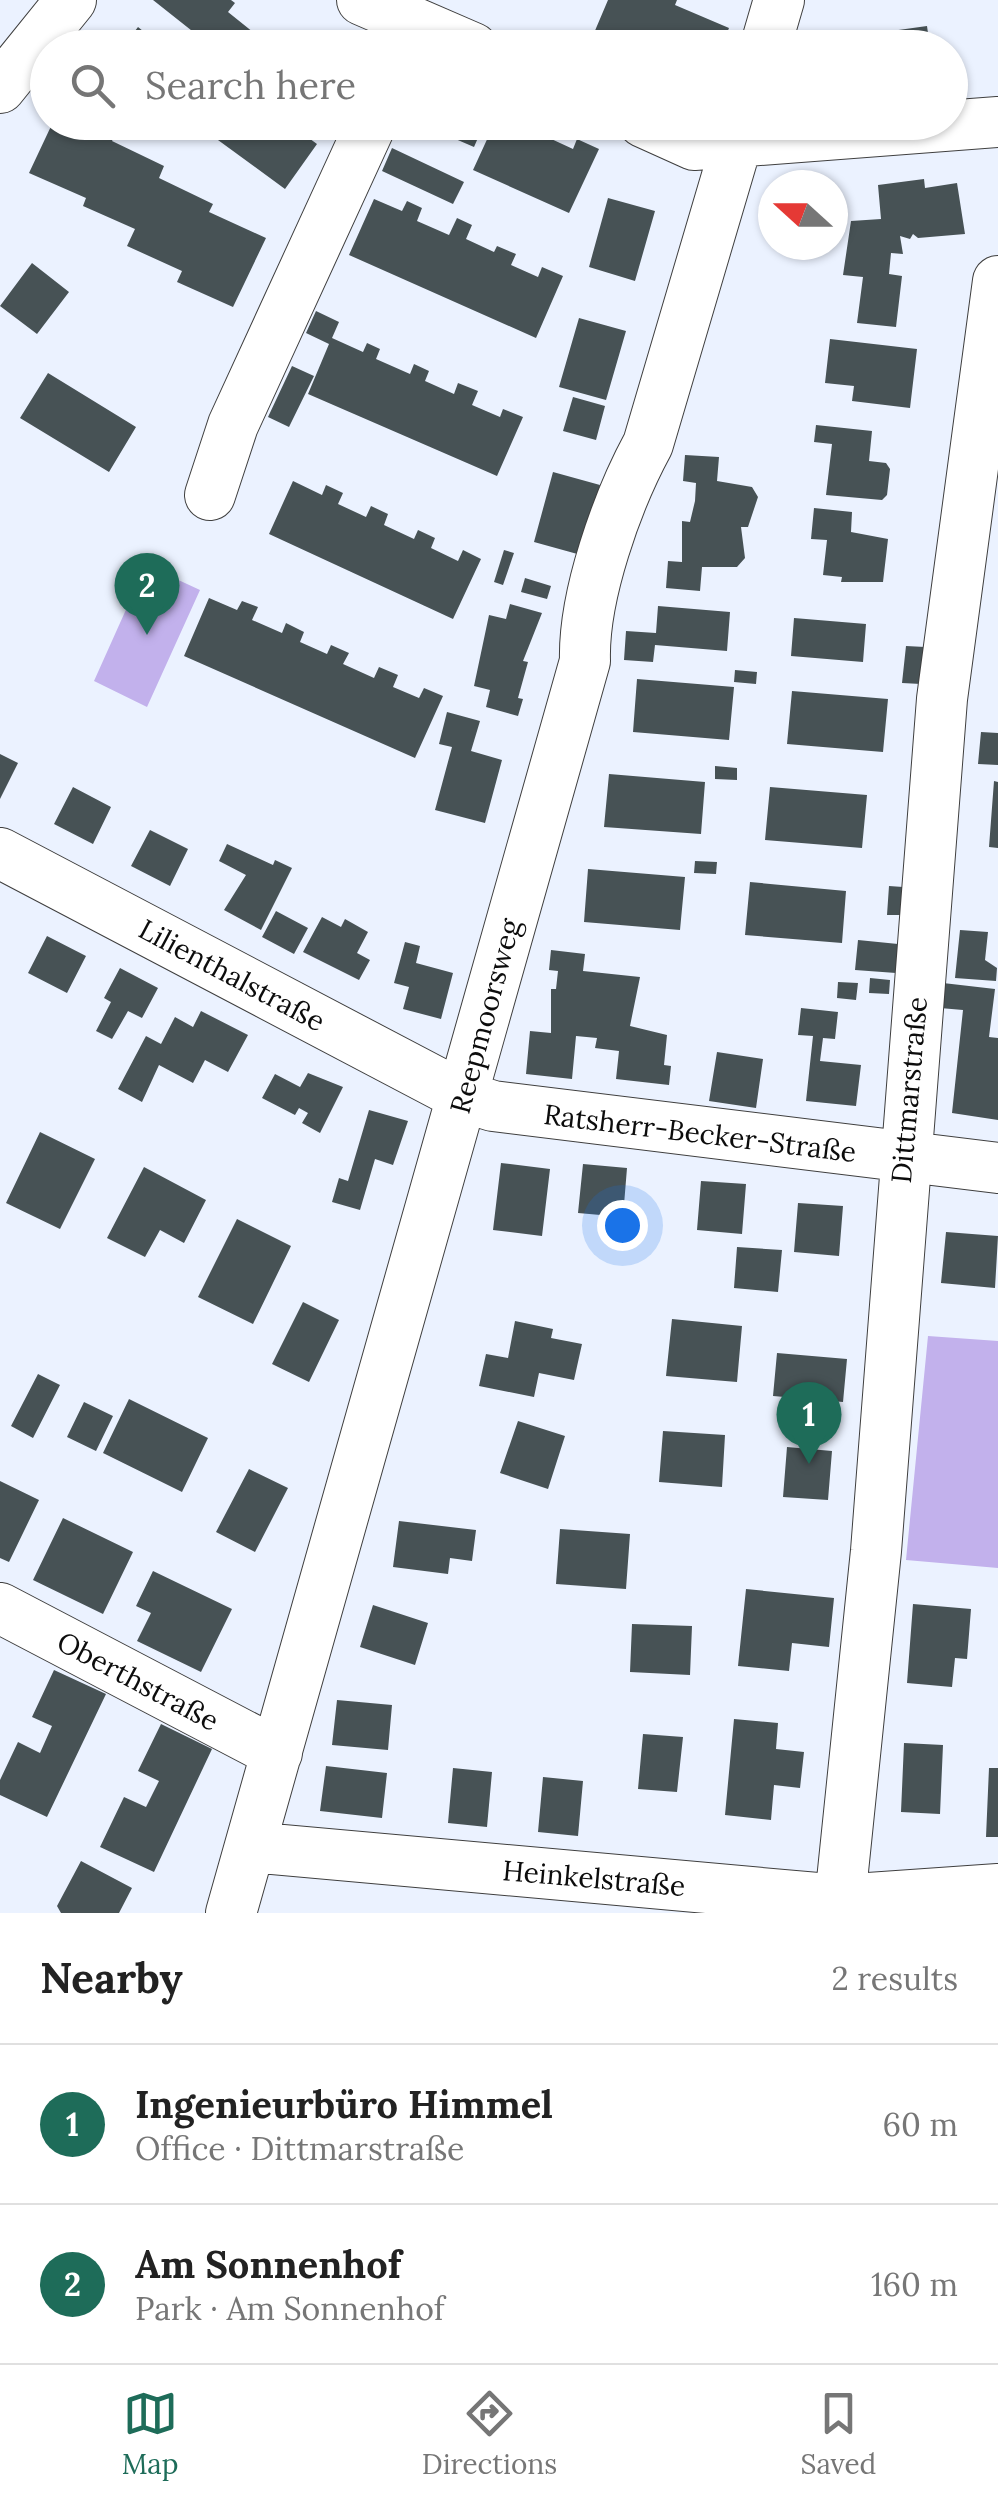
<!DOCTYPE html>
<meta charset="utf-8">
<style>
:root{--surface:#fff;--page:#f2f2f2;--text:#222;--muted:#767676;--line:#e0e0e0;--accent:#1e6c59}
body{margin:0;font-family:Lora,serif;background:var(--page);color:var(--text)}
.compass{position:absolute;left:758px;top:170px;width:90px;height:90px;border-radius:50%;background:var(--surface);box-shadow:0 2px 8px #0004;rotate:291deg}
.you{position:absolute;left:622px;top:1225px;width:35px;height:35px;margin:-25px;border:8px solid #fff;border-radius:50%;background:#1a73e8;box-shadow:0 0 0 15px #1a73e833}
.badge{display:grid;place-items:center;width:65px;height:65px;border-radius:50%;background:var(--accent);color:#fff;font-size:32px;font-weight:700}
.pin{position:absolute;translate:-50% -82px;filter:drop-shadow(0 2px 5px #0008)}
.pin::after{content:'';position:absolute;top:52px;width:35px;height:30px;background:inherit;clip-path:polygon(0 0,100% 0,50% 100%)}
.list{margin:0;padding:0;list-style:none}
h2{display:flex;justify-content:space-between;align-items:center;height:130px;margin:0;padding:0 40px;font-size:42px}
h2 small{font-size:32px;font-weight:400;color:var(--muted)}
.list li{display:grid;grid-template-columns:65px 1fr auto;gap:30px;align-items:center;box-sizing:border-box;height:160px;padding:0 40px;border-top:2px solid var(--line)}
.list b{display:block;font-size:38px;white-space:nowrap}
.list p{margin:0;font-size:32px;white-space:nowrap;color:var(--muted)}
.list em{font-size:32px;font-style:normal;color:var(--muted)}
.icon{flex:none;width:55px;height:55px;fill:none;stroke:currentColor;stroke-width:2;stroke-linecap:round;stroke-linejoin:round}
.map{position:relative;flex:none;width:998px;height:1913px;overflow:hidden}
.search{position:absolute;background:var(--surface);box-shadow:0 2px 8px #0004;left:30px;right:30px;top:30px;height:110px;display:flex;align-items:center;gap:25px;box-sizing:border-box;padding:0 35px;border-radius:55px;color:var(--muted);font-size:38px}
.sheet{height:450px;background:var(--surface)}
nav{display:flex;justify-content:space-around;align-items:center;box-sizing:border-box;height:140px;border-top:2px solid var(--line);background:var(--surface);font-size:28px;color:var(--muted)}
nav a{display:grid;justify-items:center;gap:5px}
nav .on{color:var(--accent)}
.map>svg:first-child{display:block}
.green{fill:#c2b1ec}
.building{fill:#475255}
.lines{fill:none;stroke-linecap:round;stroke-linejoin:round}
.minor-casing{stroke:#3f3f3f;stroke-width:52}
.minor{stroke:#fff;stroke-width:50}
.labels{text-anchor:middle;dominant-baseline:central;stroke-width:10;stroke-linejoin:round;paint-order:stroke}
.street-label{font-size:28px;fill:#0c0c0c;stroke:#fff}
</style>
<div class="map">
<svg width="998" height="1913" viewBox="0 0 998 1913">
<rect width="100%" height="100%" fill="#ebf2ff"/>
<path class="green" d="M 146,565 L 200,590 L 147,707 L 94,681 Z
M 928,1336 L 998,1341 L 998,1568 L 906,1560 Z"/>
<path class="building" d="M 153,0 L 231,0 L 235,3 L 228,12 L 268,44 L 271,38 L 291,48 L 224,48 L 210,36 L 206,42 Z
M 608,0 L 677,0 L 675,5 L 729,28 L 721,48 L 629,48 L 594,33 Z
M 927,26 L 930,48 L 820,48 L 820,41 Z
M 138,27 L 164,48 L 122,48 Z
M 53,122 L 105,122 L 118,129 L 112,141 L 164,166 L 159,178 L 213,204 L 209,212 L 266,238 L 233,307 L 177,282 L 182,271 L 127,246 L 135,229 L 83,206 L 86,198 L 29,173 Z
M 214,122 L 287,122 L 317,144 L 285,189 L 207,132 Z
M 307,122 L 349,122 L 339,140 Z
M 416,122 L 480,122 L 484,124 L 474,147 Z
M 495,122 L 525,128 L 527,122 L 539,122 L 550,127 L 547,137 L 573,149 L 577,139 L 599,149 L 569,213 L 473,170 Z
M 392,148 L 464,182 L 453,204 L 382,171 Z
M 924,179 L 925,188 L 957,183 L 965,234 L 918,238 L 913,234 L 910,239 L 900,236 L 903,254 L 891,253 L 889,274 L 902,276 L 896,327 L 857,323 L 863,277 L 843,275 L 851,221 L 881,219 L 878,185 Z
M 608,198 L 655,211 L 635,281 L 589,267 Z
M 374,199 L 402,211 L 407,201 L 422,208 L 417,221 L 449,235 L 457,218 L 472,225 L 466,239 L 494,252 L 497,246 L 516,254 L 511,265 L 538,277 L 542,267 L 563,276 L 536,338 L 349,255 Z
M 32,263 L 69,292 L 37,334 L 0,306 Z
M 316,311 L 339,322 L 332,338 L 363,352 L 367,343 L 380,349 L 376,359 L 410,374 L 414,364 L 429,371 L 425,381 L 454,394 L 458,383 L 478,391 L 472,405 L 500,417 L 503,409 L 523,417 L 497,476 L 308,394 L 329,344 L 306,333 Z
M 579,318 L 626,331 L 606,400 L 559,387 Z
M 830,339 L 917,349 L 910,408 L 852,401 L 854,386 L 825,383 Z
M 292,366 L 314,376 L 289,427 L 268,417 Z
M 48,373 L 136,427 L 109,472 L 20,418 Z
M 573,397 L 605,406 L 596,440 L 563,431 Z
M 816,425 L 872,431 L 869,461 L 886,463 L 890,469 L 887,495 L 882,500 L 826,495 L 832,444 L 814,442 Z
M 685,455 L 719,457 L 717,481 L 752,487 L 758,497 L 748,527 L 741,527 L 745,558 L 737,567 L 702,567 L 700,591 L 666,588 L 668,561 L 682,562 L 682,521 L 690,522 L 695,501 L 696,483 L 683,481 Z
M 553,472 L 600,485 L 581,555 L 534,542 Z
M 293,481 L 322,495 L 326,485 L 343,493 L 338,504 L 366,517 L 371,506 L 388,514 L 384,525 L 414,539 L 418,530 L 435,538 L 431,548 L 458,561 L 463,550 L 481,559 L 453,619 L 269,534 Z
M 814,508 L 852,512 L 851,532 L 888,539 L 883,582 L 841,582 L 842,577 L 823,575 L 827,540 L 811,539 Z
M 504,550 L 514,553 L 503,585 L 494,582 Z
M 525,578 L 551,586 L 547,599 L 521,592 Z
M 209,598 L 237,610 L 242,601 L 258,607 L 252,620 L 282,633 L 286,623 L 304,632 L 300,642 L 327,654 L 331,645 L 349,653 L 343,664 L 374,678 L 379,667 L 398,675 L 393,687 L 419,698 L 424,688 L 443,696 L 415,758 L 184,656 Z
M 510,604 L 542,613 L 523,661 L 528,662 L 518,698 L 523,699 L 518,716 L 486,707 L 490,690 L 474,686 L 489,615 L 506,619 Z
M 658,606 L 730,612 L 727,651 L 655,645 L 653,662 L 624,660 L 626,631 L 656,633 Z
M 794,618 L 866,624 L 863,662 L 791,656 Z
M 906,646 L 925,647 L 921,684 L 902,683 Z
M 735,670 L 757,672 L 756,684 L 734,682 Z
M 637,679 L 734,687 L 729,740 L 633,732 Z
M 792,691 L 888,699 L 883,752 L 787,744 Z
M 447,712 L 480,721 L 471,751 L 502,760 L 485,823 L 435,810 L 452,747 L 439,744 Z
M 981,732 L 998,733 L 998,765 L 978,764 Z
M 0,754 L 18,763 L 0,799 Z
M 715,766 L 737,768 L 737,780 L 715,779 Z
M 609,774 L 705,782 L 701,834 L 604,827 Z
M 994,781 L 998,782 L 998,848 L 989,847 Z
M 73,787 L 111,807 L 93,844 L 54,824 Z
M 770,787 L 867,795 L 862,848 L 765,840 Z
M 150,830 L 188,849 L 170,886 L 131,866 Z
M 227,844 L 273,865 L 275,860 L 292,868 L 261,930 L 224,910 L 246,875 L 219,861 Z
M 695,861 L 717,862 L 716,874 L 694,873 Z
M 588,869 L 685,877 L 680,930 L 584,922 Z
M 750,882 L 846,891 L 842,943 L 745,935 Z
M 889,886 L 903,887 L 901,915 L 887,915 Z
M 276,911 L 308,928 L 294,954 L 262,937 Z
M 322,917 L 341,927 L 345,919 L 368,932 L 357,953 L 370,960 L 359,980 L 303,952 Z
M 960,930 L 988,932 L 985,960 L 997,968 L 996,981 L 955,978 Z
M 47,936 L 86,956 L 67,993 L 28,973 Z
M 858,940 L 898,944 L 896,973 L 855,970 Z
M 405,942 L 420,946 L 416,963 L 453,973 L 441,1019 L 403,1009 L 409,987 L 394,983 Z
M 551,950 L 585,954 L 583,971 L 640,977 L 630,1026 L 667,1035 L 664,1065 L 671,1066 L 669,1085 L 616,1079 L 619,1051 L 595,1048 L 597,1038 L 576,1036 L 572,1079 L 526,1074 L 530,1031 L 551,1033 L 551,989 L 556,989 L 558,971 L 549,970 Z
M 120,968 L 158,988 L 142,1018 L 128,1011 L 112,1039 L 96,1031 L 111,1002 L 104,998 Z
M 870,978 L 890,980 L 889,994 L 869,993 Z
M 838,982 L 858,983 L 856,1000 L 837,998 Z
M 943,983 L 995,989 L 989,1037 L 998,1038 L 998,1120 L 952,1113 L 963,1010 L 940,1008 Z
M 801,1008 L 838,1012 L 835,1039 L 823,1038 L 820,1061 L 861,1065 L 856,1106 L 806,1101 L 813,1036 L 798,1035 Z
M 201,1011 L 248,1035 L 228,1072 L 205,1060 L 193,1083 L 159,1065 L 142,1102 L 118,1089 L 146,1036 L 161,1044 L 175,1017 L 193,1027 Z
M 717,1052 L 763,1059 L 756,1108 L 709,1101 Z
M 308,1073 L 343,1087 L 320,1133 L 302,1123 L 308,1113 L 299,1108 L 295,1115 L 262,1098 L 275,1074 L 300,1087 Z
M 369,1110 L 408,1121 L 393,1165 L 375,1159 L 360,1210 L 332,1202 L 339,1178 L 348,1181 Z
M 40,1132 L 95,1159 L 60,1229 L 6,1203 Z
M 501,1163 L 550,1169 L 542,1236 L 493,1230 Z
M 583,1164 L 627,1168 L 623,1217 L 578,1213 Z
M 144,1167 L 206,1200 L 184,1243 L 160,1230 L 145,1257 L 107,1238 Z
M 701,1181 L 746,1184 L 742,1234 L 697,1230 Z
M 798,1203 L 843,1206 L 839,1256 L 794,1252 Z
M 237,1219 L 291,1246 L 253,1324 L 198,1297 Z
M 946,1232 L 998,1236 L 995,1288 L 941,1283 Z
M 737,1247 L 782,1250 L 778,1292 L 734,1288 Z
M 303,1302 L 339,1320 L 309,1382 L 272,1364 Z
M 672,1319 L 742,1326 L 737,1382 L 666,1376 Z
M 515,1321 L 553,1329 L 551,1338 L 582,1344 L 574,1380 L 539,1373 L 534,1397 L 479,1386 L 486,1354 L 508,1358 Z
M 777,1353 L 847,1359 L 843,1402 L 773,1396 Z
M 38,1374 L 60,1385 L 33,1438 L 11,1426 Z
M 129,1399 L 208,1438 L 182,1492 L 103,1453 Z
M 84,1402 L 113,1416 L 96,1451 L 67,1437 Z
M 518,1421 L 565,1436 L 548,1489 L 500,1473 Z
M 663,1431 L 725,1435 L 722,1487 L 659,1482 Z
M 787,1447 L 832,1451 L 828,1500 L 783,1497 Z
M 249,1469 L 288,1488 L 255,1552 L 216,1532 Z
M 0,1481 L 39,1500 L 9,1562 L 0,1558 Z
M 63,1518 L 133,1552 L 103,1614 L 33,1580 Z
M 399,1521 L 476,1530 L 472,1561 L 450,1558 L 448,1574 L 393,1567 Z
M 560,1529 L 630,1534 L 626,1589 L 556,1584 Z
M 153,1571 L 232,1609 L 201,1672 L 137,1641 L 151,1613 L 136,1606 Z
M 746,1589 L 834,1598 L 829,1647 L 792,1643 L 789,1671 L 738,1666 Z
M 913,1604 L 971,1609 L 967,1659 L 955,1658 L 952,1687 L 907,1683 Z
M 373,1605 L 428,1623 L 415,1665 L 360,1647 Z
M 632,1624 L 692,1626 L 690,1675 L 630,1672 Z
M 54,1670 L 106,1694 L 47,1817 L 0,1795 L 0,1780 L 18,1742 L 40,1753 L 52,1726 L 32,1717 Z
M 337,1700 L 392,1705 L 388,1750 L 332,1745 Z
M 734,1719 L 778,1723 L 776,1749 L 804,1752 L 800,1788 L 774,1785 L 771,1820 L 725,1815 Z
M 161,1724 L 212,1749 L 154,1872 L 100,1847 L 124,1797 L 146,1807 L 159,1781 L 138,1771 Z
M 643,1734 L 683,1737 L 677,1792 L 638,1789 Z
M 904,1743 L 943,1745 L 940,1814 L 901,1812 Z
M 326,1766 L 387,1773 L 382,1818 L 320,1811 Z
M 453,1768 L 492,1772 L 487,1827 L 448,1823 Z
M 989,1768 L 998,1768 L 998,1837 L 986,1837 Z
M 543,1777 L 583,1781 L 578,1836 L 538,1832 Z
M 81,1861 L 132,1888 L 119,1913 L 61,1913 L 57,1906 Z"/>
<g class="lines">
<defs>
<path id="minor" d="M 362,0 L 473,48
M 765,48 L 779,0
M 0,88 L 71,0
M 643,122 L 694,145 L 998,122
M 210,495 L 233,425 L 372,122
M 0,853 L 464,1097 L 493,1106 L 998,1168
M 0,1608 L 277,1753
M 250,1847 L 840,1900 L 998,1889
M 840,1900 L 876,1551 L 942,699 L 998,281
M 231,1913 L 585,661 C 583,596 617,501 648,444 L 743,122"/>
</defs>
<use href="#minor" class="minor-casing"/>
<use href="#minor" class="minor"/>
</g>
<g class="labels">
<g class="street-label">
<text transform="translate(232 975) rotate(28)">Lilienthalstraße</text>
<text transform="translate(485 1016) rotate(-75)">Reepmoorsweg</text>
<text transform="translate(909 1090) rotate(-85)">Dittmarstraße</text>
<text transform="translate(700 1133) rotate(7)">Ratsherr-Becker-Straße</text>
<text transform="translate(138 1681) rotate(28)">Oberthstraße</text>
<text transform="translate(594 1878) rotate(5)">Heinkelstraße</text>
</g>
</g>
</svg>
<svg class="compass" viewBox="-18 -18 36 36"><path d="M0-13l5 13h-10z" fill="#e53935"/><path d="M0 13l5-13h-10z" fill="#767676"/></svg>
<div class="you"></div>
<div class="pin badge" style="left:809px;top:1464px">1</div>
<div class="pin badge" style="left:147px;top:635px">2</div>
<div class="search"><svg class="icon" aria-label="search" viewBox="0 0 24 24"><circle cx="10" cy="10" r="6"/><path d="M15 15l6 6"/></svg>Search here</div>
</div>
<section class="sheet">
<h2>Nearby<small>2 results</small></h2>
<ul class="list">
<li><span class="badge">1</span><div><b>Ingenieurbüro Himmel</b><p>Office · Dittmarstraße</p></div><em>60 m</em></li>
<li><span class="badge">2</span><div><b>Am Sonnenhof</b><p>Park · Am Sonnenhof</p></div><em>160 m</em></li>
</ul>
</section>
<nav>
<a class="on"><svg class="icon" aria-label="map" viewBox="0 0 24 24"><path d="M3 6l6-2 6 2 6-2v14l-6 2-6-2-6 2zM9 4v14M15 6v14"/></svg>Map</a>
<a><svg class="icon" aria-label="directions" viewBox="0 0 24 24"><path d="M12 3l9 9-9 9-9-9zM9 14v-3h6M13 9l2 2-2 2"/></svg>Directions</a>
<a><svg class="icon" aria-label="saved" viewBox="0 0 24 24"><path d="M7 4h10v16l-5-4-5 4z"/></svg>Saved</a>
</nav>
